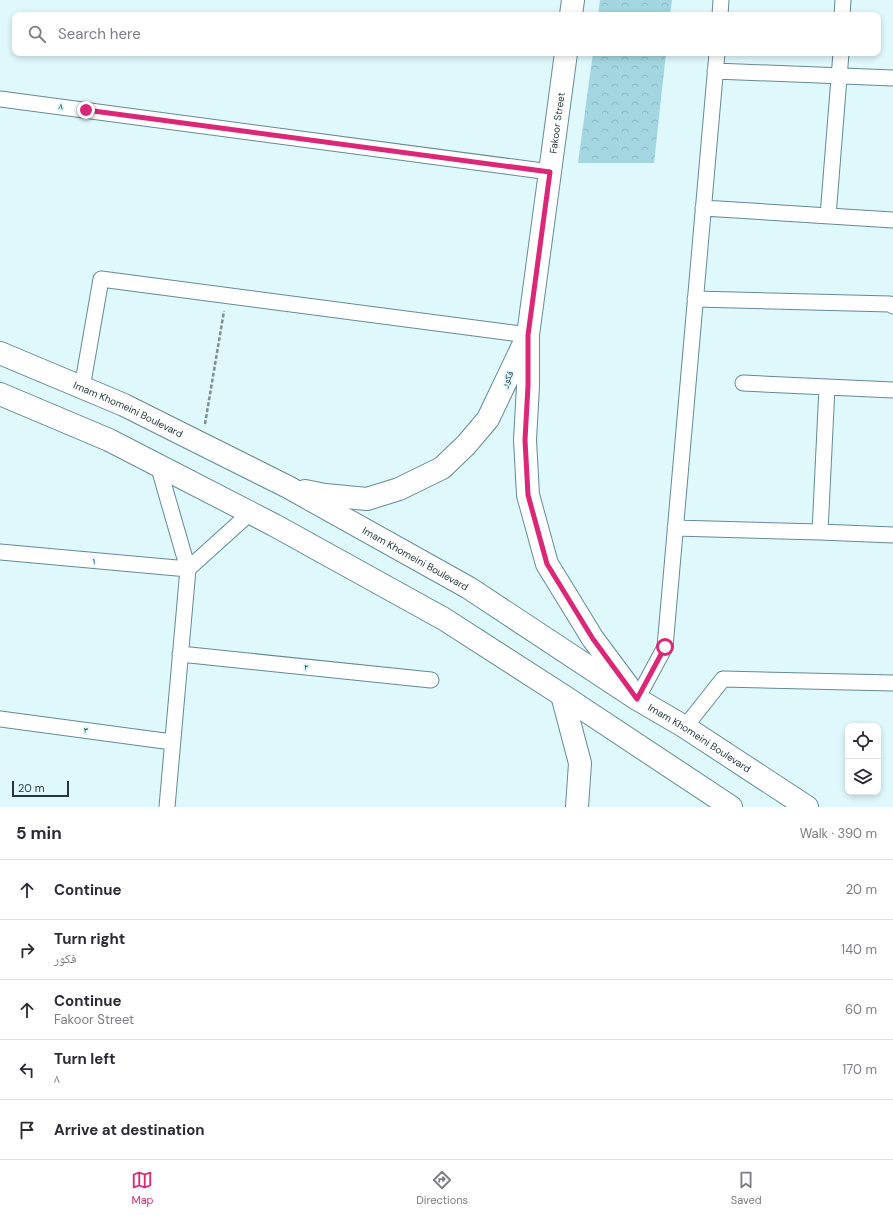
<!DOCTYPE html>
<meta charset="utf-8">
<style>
:root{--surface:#fff;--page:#f7f7f7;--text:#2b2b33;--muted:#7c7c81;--line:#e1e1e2;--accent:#db2777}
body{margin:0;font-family:"DM Sans","Noto Naskh Arabic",sans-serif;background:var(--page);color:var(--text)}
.controls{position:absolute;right:12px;bottom:12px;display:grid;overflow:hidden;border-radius:8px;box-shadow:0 2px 6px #0003}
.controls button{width:36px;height:36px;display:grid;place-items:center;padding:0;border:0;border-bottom:1px solid var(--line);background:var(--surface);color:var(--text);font:20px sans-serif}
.scale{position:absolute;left:12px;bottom:10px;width:57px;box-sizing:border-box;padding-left:4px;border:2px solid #26373a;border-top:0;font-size:11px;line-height:14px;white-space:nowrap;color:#26373a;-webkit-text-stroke:3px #dff8fc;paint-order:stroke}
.stop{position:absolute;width:12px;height:12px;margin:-9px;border:3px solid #db2777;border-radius:50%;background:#fff}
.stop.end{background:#db2777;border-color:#fff;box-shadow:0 1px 4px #0008}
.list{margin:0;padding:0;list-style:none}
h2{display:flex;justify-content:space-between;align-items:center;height:52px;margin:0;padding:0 16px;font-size:17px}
h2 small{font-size:13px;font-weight:400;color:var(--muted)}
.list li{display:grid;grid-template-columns:26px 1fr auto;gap:12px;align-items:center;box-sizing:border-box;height:60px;padding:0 16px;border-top:1px solid var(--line)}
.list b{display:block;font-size:15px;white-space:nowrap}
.list p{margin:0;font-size:13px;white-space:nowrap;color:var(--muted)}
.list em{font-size:13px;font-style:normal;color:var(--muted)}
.icon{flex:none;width:22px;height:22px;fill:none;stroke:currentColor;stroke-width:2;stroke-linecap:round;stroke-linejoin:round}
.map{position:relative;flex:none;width:893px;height:807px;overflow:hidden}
.search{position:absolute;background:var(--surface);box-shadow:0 2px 6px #0003;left:12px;right:12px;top:12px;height:44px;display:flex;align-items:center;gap:10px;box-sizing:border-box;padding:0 14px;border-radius:8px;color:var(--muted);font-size:15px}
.sheet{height:352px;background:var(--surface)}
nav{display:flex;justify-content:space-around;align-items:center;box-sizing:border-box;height:56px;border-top:1px solid var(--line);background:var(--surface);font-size:11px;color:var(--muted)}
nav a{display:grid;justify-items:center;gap:2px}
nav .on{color:var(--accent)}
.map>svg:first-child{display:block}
.park{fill:url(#park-crowns)}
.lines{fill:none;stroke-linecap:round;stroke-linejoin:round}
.street-casing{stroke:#648a92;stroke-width:17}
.secondary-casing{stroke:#648a92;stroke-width:24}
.path{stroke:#7b9093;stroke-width:2.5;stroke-dasharray:4 2;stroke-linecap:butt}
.street{stroke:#fff;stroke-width:15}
.secondary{stroke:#fff;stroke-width:22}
.route{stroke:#db2777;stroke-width:5}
.labels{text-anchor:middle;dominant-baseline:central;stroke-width:4;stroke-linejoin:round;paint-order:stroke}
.street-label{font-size:10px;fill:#26373a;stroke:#dff8fc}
</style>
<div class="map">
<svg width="893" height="807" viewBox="0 0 893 807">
<defs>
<pattern id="park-crowns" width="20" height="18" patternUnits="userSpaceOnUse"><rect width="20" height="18" fill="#a3d6e0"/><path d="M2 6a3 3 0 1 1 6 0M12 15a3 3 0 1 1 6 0" fill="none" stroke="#8cb8c1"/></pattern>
</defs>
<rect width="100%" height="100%" fill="#dff8fc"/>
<path class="park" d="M 600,0 L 672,0 L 670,15 L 598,15 Z
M 593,53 L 666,53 L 654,163 L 578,163 Z"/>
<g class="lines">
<defs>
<path id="street" d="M 720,15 L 721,0
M 842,15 L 843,0
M 715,71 L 893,78
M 0,99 L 550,172
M 703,208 L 893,220
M 828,216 L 841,53
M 695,299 L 890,304 L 893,306
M 743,383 L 893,390
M 827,387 L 820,532 L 893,535
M 82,388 L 101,279 L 528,335
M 158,465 L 188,569 L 250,513
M 675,528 L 820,532
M 0,552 L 188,569 L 167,807
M 180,654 L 431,680
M 637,699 L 665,647 L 717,53
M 0,719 L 172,742
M 685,727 L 723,679 L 893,683"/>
<g id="secondary">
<path d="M 571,15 L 573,0"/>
<path id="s1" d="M 528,335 L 566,53"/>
<path id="s2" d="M 0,353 L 124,405 L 288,487 L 469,588 L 637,699 L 685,727 L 807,807"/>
<path d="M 0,394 L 109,440 L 274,525 L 444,619 L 562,695 L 731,807"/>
<path d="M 305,491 L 325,495 L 367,499 L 399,489 L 442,468 L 466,445 L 488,419 L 528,335 L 528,386 L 525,440 L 528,495 L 547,564 L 593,639 L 628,686"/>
<path d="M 562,695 L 580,763 L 577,807"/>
</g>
</defs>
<use href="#street" class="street-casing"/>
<use href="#secondary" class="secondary-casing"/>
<path class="path" d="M 205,424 L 224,311"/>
<use href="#street" class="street"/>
<use href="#secondary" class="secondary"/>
</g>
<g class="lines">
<path class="route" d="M 86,110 L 550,172 L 528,335 L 528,386 L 525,440 L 528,495 L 547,564 L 593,639 L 637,699 L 665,647"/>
</g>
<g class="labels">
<g class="street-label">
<text transform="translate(61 106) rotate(7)">۸</text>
<text stroke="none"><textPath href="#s1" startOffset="214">Fakoor Street</textPath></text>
<text transform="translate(507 379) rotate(-64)">فکور</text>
<text stroke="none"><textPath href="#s2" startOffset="140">Imam Khomeini Boulevard</textPath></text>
<text stroke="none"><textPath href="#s2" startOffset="464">Imam Khomeini Boulevard</textPath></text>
<text transform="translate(94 561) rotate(5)">۱</text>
<text transform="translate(306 667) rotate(6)">۲</text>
<text transform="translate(86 730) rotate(7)">۳</text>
<text stroke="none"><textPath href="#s2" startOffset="800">Imam Khomeini Boulevard</textPath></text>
</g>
</g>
</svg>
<div class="controls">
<button><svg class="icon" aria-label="locate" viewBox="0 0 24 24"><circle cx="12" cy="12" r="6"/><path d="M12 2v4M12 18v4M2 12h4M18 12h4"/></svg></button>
<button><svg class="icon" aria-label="layers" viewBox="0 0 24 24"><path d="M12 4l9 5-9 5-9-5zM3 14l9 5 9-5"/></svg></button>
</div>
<div class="scale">20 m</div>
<div class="stop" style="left:665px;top:647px"></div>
<div class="stop end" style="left:86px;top:110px"></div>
<div class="search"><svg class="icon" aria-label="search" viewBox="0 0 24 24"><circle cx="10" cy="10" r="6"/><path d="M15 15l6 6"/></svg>Search here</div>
</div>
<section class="sheet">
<h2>5 min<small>Walk · 390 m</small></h2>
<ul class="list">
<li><svg class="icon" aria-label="ahead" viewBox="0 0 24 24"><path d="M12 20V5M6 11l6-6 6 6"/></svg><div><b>Continue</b></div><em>20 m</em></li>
<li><svg class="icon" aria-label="right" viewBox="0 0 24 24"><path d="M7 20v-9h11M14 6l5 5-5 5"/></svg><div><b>Turn right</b><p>فکور</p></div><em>140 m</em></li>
<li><svg class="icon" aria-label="ahead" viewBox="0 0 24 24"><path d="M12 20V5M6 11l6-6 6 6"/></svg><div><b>Continue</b><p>Fakoor Street</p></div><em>60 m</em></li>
<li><svg class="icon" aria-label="left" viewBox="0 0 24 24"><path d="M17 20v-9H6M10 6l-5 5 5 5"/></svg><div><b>Turn left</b><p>۸</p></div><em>170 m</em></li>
<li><svg class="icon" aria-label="arrive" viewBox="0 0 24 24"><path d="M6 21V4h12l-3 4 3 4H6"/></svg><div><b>Arrive at destination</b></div></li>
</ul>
</section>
<nav>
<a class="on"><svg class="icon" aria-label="map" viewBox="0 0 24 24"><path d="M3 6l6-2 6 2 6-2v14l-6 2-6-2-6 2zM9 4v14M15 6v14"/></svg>Map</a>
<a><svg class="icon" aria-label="directions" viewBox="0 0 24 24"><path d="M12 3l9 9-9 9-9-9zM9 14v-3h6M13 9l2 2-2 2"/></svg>Directions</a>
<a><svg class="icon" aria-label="saved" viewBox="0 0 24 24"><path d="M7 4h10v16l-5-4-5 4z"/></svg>Saved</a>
</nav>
